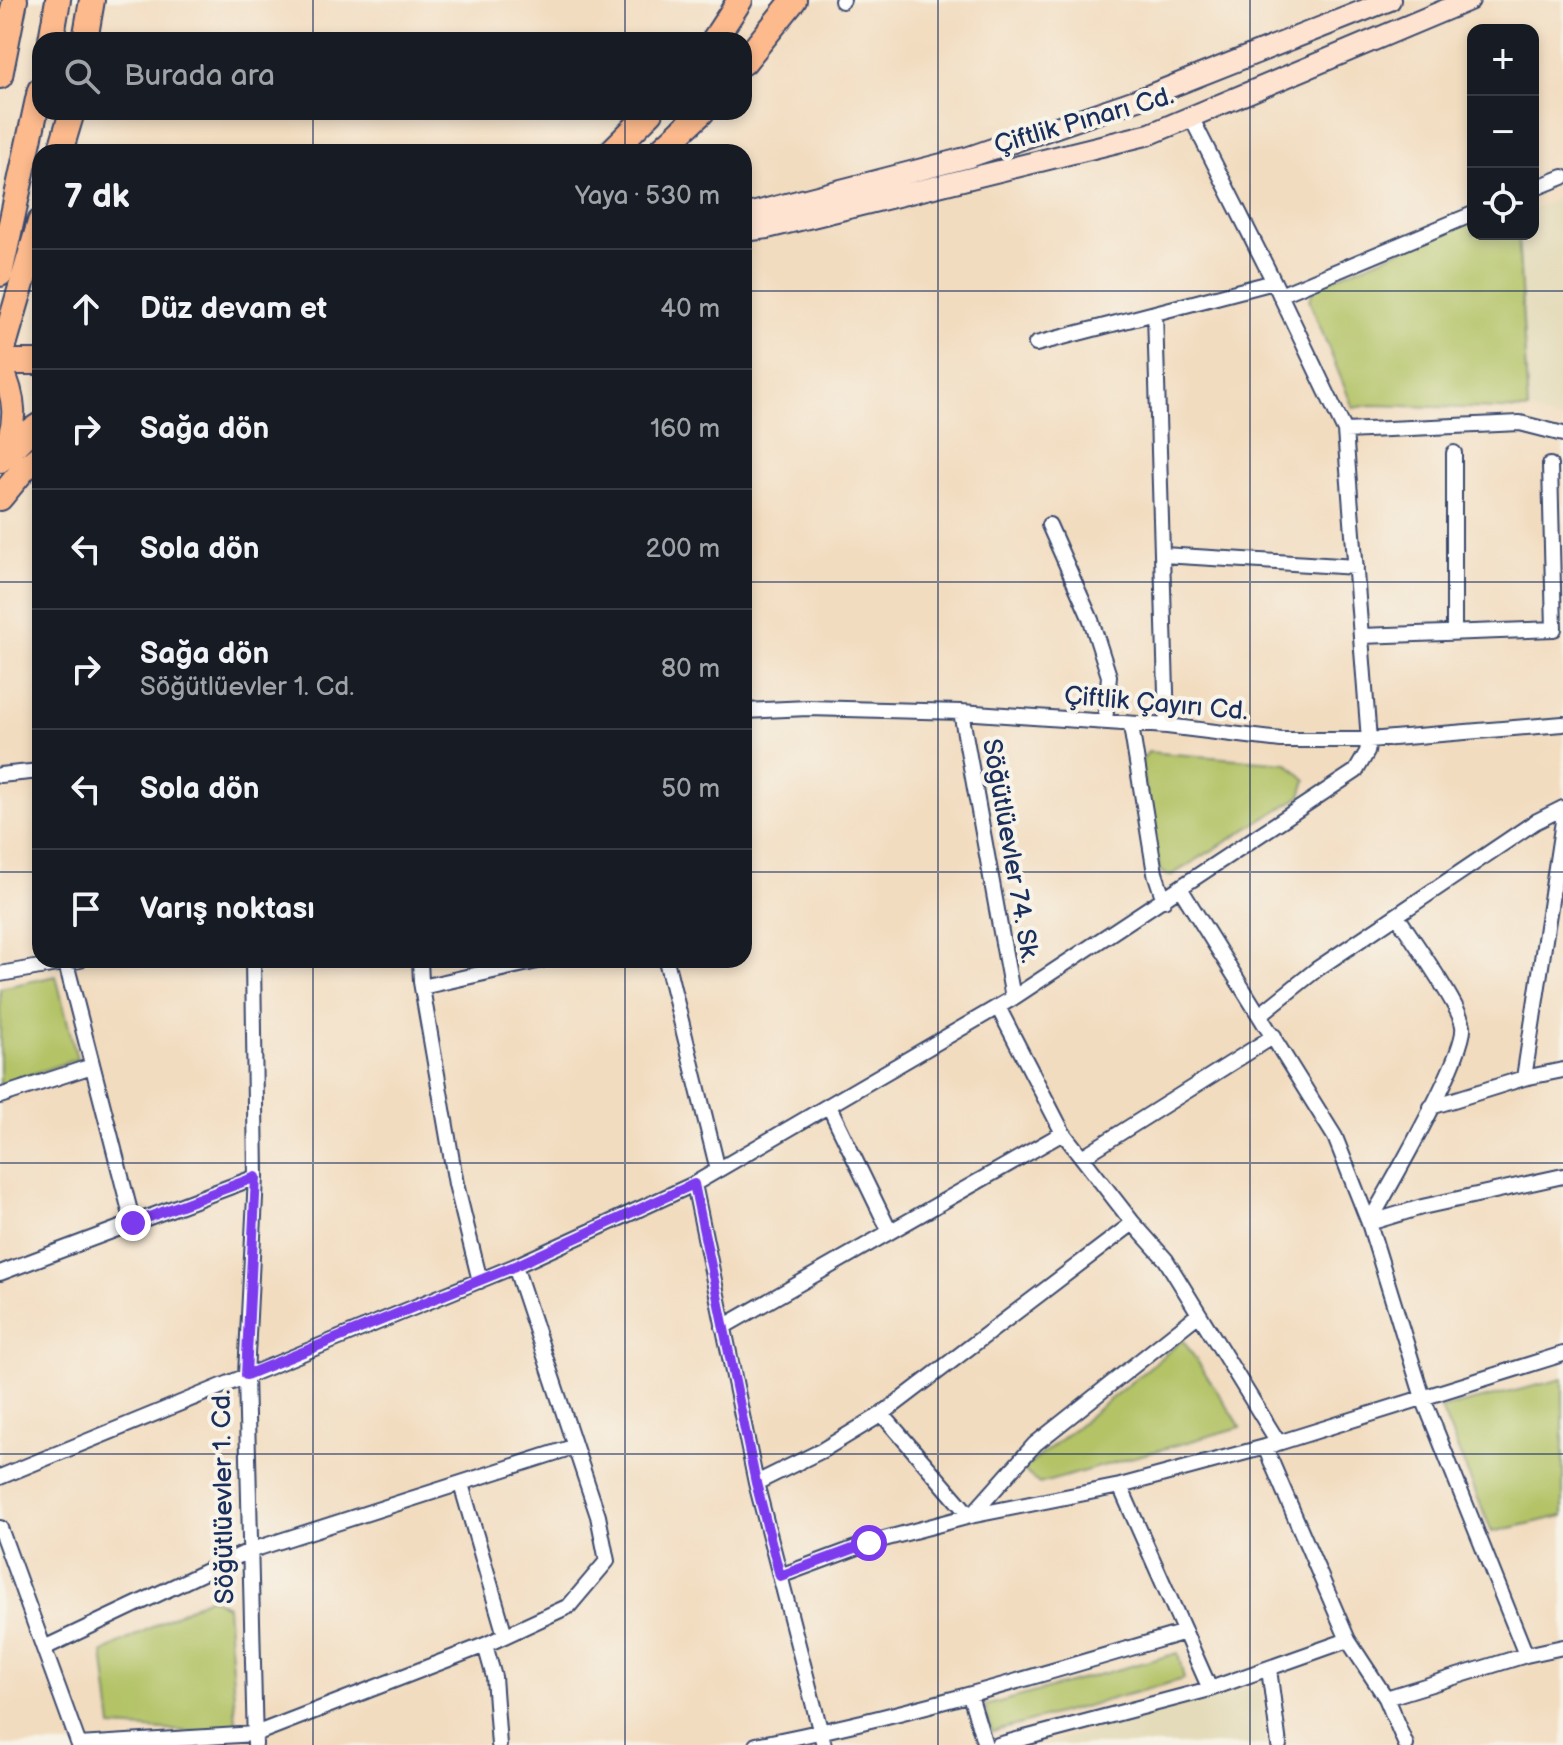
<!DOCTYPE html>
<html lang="tr">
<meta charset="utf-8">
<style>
:root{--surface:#171b24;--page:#20242c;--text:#f1f3f6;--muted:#9ea1a6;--line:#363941}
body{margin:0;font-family:"Balsamiq Sans",sans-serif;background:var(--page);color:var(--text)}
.controls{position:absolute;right:24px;top:24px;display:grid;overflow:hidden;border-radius:16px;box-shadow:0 4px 12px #0003}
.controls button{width:72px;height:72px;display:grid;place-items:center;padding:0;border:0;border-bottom:2px solid var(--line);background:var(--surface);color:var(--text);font:40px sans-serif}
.stop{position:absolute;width:24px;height:24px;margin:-18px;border:6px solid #7c3aed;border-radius:50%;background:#fff}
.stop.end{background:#7c3aed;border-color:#fff;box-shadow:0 2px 8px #0008}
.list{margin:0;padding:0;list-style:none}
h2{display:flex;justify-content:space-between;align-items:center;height:104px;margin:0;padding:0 32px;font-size:34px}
h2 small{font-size:26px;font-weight:400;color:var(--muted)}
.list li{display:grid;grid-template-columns:52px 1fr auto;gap:24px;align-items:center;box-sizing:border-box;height:120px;padding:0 32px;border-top:2px solid var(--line)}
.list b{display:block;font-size:30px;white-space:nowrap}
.list p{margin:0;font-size:26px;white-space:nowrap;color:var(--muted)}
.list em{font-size:26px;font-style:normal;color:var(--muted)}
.icon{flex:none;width:44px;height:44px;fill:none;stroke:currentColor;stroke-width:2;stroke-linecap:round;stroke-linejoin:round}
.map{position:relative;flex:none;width:1563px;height:1745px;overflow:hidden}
.search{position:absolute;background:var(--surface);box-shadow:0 4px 12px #0003;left:32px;top:32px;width:720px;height:88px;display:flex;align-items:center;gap:20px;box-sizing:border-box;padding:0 28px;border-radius:24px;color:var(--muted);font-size:30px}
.panel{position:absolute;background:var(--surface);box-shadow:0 4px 12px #0003;left:32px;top:144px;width:720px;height:824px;border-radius:24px}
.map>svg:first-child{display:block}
.built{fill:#e4dbba}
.green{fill:#b3c366;stroke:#677962;stroke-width:2}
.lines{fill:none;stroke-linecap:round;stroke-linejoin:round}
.street-casing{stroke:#3b496d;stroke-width:18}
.secondary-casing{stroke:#3b496d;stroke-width:24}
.primary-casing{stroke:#3b496d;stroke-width:26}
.highway-casing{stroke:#3b496d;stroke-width:28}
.street{stroke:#fff;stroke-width:14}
.secondary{stroke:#fee3d1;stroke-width:20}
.primary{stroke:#fcba8d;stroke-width:22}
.highway{stroke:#fcba8d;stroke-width:24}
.route{stroke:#7c3aed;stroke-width:10}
.grid{fill:none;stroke:#1b2f5e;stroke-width:2;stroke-opacity:0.55}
.labels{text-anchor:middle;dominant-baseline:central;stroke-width:8;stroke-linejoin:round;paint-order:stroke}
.street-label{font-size:26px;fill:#1b2f5e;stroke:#f7f3e8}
</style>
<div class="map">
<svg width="1563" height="1745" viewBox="0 0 1563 1745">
<rect width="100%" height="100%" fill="#f7f3e8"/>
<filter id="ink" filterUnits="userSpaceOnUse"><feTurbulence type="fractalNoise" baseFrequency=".0125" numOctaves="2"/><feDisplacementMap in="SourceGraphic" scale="16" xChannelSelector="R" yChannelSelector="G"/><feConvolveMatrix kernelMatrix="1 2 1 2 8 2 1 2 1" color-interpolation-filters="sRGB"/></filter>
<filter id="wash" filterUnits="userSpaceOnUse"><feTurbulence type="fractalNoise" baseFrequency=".006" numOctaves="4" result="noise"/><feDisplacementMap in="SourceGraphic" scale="32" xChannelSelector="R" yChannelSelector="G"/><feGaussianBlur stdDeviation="1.8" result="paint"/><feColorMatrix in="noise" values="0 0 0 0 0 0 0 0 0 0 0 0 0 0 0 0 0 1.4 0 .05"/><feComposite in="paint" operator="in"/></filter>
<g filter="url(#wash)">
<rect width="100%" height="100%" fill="#f2dcbf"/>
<path class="built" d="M 1563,197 L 1563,422 L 1528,410 L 1518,234 L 1533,234 L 1533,209 Z
M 1261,1683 L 1265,1745 L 1040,1745 Z"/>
<path class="green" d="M 1473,220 L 1473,234 L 1518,234 L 1528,410 L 1372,405 L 1353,408 L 1309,300 L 1316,285 Z
M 1148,752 L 1287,763 L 1306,780 L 1301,796 L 1170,876 L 1160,871 L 1140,763 Z
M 56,976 L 77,1059 L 0,1085 L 0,988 Z
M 1183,1340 L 1241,1427 L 1039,1484 L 1023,1470 Z
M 1563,1379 L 1563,1516 L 1492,1532 L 1441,1409 Z
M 210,1597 L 227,1606 L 237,1734 L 112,1727 L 103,1652 Z
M 1178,1653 L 1184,1679 L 992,1732 L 985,1706 Z"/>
</g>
<g filter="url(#ink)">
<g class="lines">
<defs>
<path id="street" d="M 842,1 L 843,0
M 1533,189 L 1563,177
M 1280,295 L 1473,214
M 1155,313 L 1167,726
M 1036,344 L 1274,282
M 1345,431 L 1520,423 L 1563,434
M 1454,453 L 1454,633
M 1049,525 L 1091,620 L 1109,676 L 1105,722
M 1163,555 L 1356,567
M 1361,636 L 1554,629 L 1550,465
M 744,711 L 808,708 L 961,712 L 1167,726 L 1281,740 L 1369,740 L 1563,724
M 961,712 L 1013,998
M 1131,726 L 1155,873 L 1164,900
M 0,775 L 40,771
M 1180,888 L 1335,1137 L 1369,1223 L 1423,1398 L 1526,1655
M 253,960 L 256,1177 L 246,1375 L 255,1745
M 420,960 L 421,982 L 456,1184 L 480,1281
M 666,960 L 718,1170
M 66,963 L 133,1223
M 0,974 L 80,960
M 422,987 L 542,960
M 998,1007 L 1063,1133 L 1133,1223 L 1166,1260 L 1278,1442
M 1261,1014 L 1317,969 L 1535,822 L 1563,808
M 1524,1078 L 1563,821
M 0,1096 L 92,1066
M 829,1106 L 889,1230
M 1431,1107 L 1524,1078 L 1563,1070
M 1082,1157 L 1274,1036
M 694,1184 L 756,1483 L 824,1745
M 1369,1223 C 1387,1191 1467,1054 1463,1026 C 1460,1006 1411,937 1397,916
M 1369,1223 L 1422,1207 L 1563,1176
M 0,1273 L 256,1177
M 723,1327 L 1063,1133
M 882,1414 L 970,1516
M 1265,1447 L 1348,1640 L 1386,1698 L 1406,1745
M 0,1477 L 515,1266 L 694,1184 L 1013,998 L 1356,771 L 1367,752 L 1369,740 L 1345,431 L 1274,282 L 1191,117
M 756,1483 L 821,1451 L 882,1414 L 1133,1223
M 461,1484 L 505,1635
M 1120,1486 L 1210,1689
M 971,1516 L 1035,1444 L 1199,1314
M 0,1528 L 79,1745
M 780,1576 L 869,1543 L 970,1516 L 1120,1486 L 1265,1447 L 1563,1354
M 485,1645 L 494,1677 L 499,1745
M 44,1648 L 249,1551 L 573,1447
M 1269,1669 L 1279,1745
M 970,1695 L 985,1745
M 1386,1698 L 1526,1655 L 1563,1647
M 79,1745 L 255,1734 L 485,1645 L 569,1606 L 607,1561 L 598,1516 L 515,1266
M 756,1745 C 902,1717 1043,1674 1185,1632
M 998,1745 L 1210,1689 L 1348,1640"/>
<path id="secondary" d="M 744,215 L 969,157 L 1150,95 L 1390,0
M 744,231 L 767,228 L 1150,134 L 1469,0"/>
<path id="primary" d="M 0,364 C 15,396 20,424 0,456"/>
<path id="highway" d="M 51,40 L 58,0
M 85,40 L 92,0
M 714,40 L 740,0
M 744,62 L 794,0
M 0,76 L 15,0
M 60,152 L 72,112
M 611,152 L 651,112
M 659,152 L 702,112
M 0,274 L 40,90
M 0,359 L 40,222
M 0,362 L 40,362
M 0,460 L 26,434 L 40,425
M 0,498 L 24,469 L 40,456"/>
</defs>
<use href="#street" class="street-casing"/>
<use href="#secondary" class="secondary-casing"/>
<use href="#primary" class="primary-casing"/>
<use href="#highway" class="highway-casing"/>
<use href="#street" class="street"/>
<use href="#secondary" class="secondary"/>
<use href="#primary" class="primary"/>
<use href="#highway" class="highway"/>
</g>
</g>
<g class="lines" filter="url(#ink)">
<path class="route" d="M 133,1223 L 256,1177 L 246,1375 L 515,1266 L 694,1184 L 756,1483 L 780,1576 L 869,1543"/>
</g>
<path class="grid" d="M 313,0 L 313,40M 625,0 L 625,40M 938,0 L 938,1745M 1250,0 L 1250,1745M 313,112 L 313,152M 625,112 L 625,152M 0,291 L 40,291M 744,291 L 1563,291M 0,582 L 40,582M 744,582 L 1563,582M 0,872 L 40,872M 744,872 L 1563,872M 313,960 L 313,1745M 625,960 L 625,1745M 0,1163 L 1563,1163M 0,1454 L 1563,1454"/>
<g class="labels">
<g class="street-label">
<text transform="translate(1084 121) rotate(-16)">Çiftlik Pınarı Cd.</text>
<text transform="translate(1156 704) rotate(5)">Çiftlik Çayırı Cd.</text>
<text transform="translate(1010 851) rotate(80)">Söğütlüevler 74. Sk.</text>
<text transform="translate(224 1497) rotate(-91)">Söğütlüevler 1. Cd.</text>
</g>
</g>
</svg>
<div class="controls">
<button>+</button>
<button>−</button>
<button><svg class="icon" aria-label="locate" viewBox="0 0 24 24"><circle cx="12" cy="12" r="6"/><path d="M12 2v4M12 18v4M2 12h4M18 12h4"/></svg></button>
</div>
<div class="stop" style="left:869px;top:1543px"></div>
<div class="stop end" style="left:133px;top:1223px"></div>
<div class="search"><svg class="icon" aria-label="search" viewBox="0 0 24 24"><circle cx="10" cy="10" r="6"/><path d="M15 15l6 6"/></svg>Burada ara</div>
<section class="panel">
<h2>7 dk<small>Yaya · 530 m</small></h2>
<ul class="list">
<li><svg class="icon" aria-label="ahead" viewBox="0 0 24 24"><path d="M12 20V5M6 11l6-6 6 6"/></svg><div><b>Düz devam et</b></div><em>40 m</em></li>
<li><svg class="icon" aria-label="right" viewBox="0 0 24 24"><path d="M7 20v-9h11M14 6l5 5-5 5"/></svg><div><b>Sağa dön</b></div><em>160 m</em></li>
<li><svg class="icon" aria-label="left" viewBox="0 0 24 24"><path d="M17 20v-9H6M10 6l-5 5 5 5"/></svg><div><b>Sola dön</b></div><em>200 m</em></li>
<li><svg class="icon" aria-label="right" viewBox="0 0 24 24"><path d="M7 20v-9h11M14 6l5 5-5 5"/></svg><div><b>Sağa dön</b><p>Söğütlüevler 1. Cd.</p></div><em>80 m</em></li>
<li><svg class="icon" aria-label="left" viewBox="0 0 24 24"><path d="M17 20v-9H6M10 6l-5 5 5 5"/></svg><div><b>Sola dön</b></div><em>50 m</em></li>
<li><svg class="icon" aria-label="arrive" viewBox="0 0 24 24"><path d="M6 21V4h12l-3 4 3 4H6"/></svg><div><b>Varış noktası</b></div></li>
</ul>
</section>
</div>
